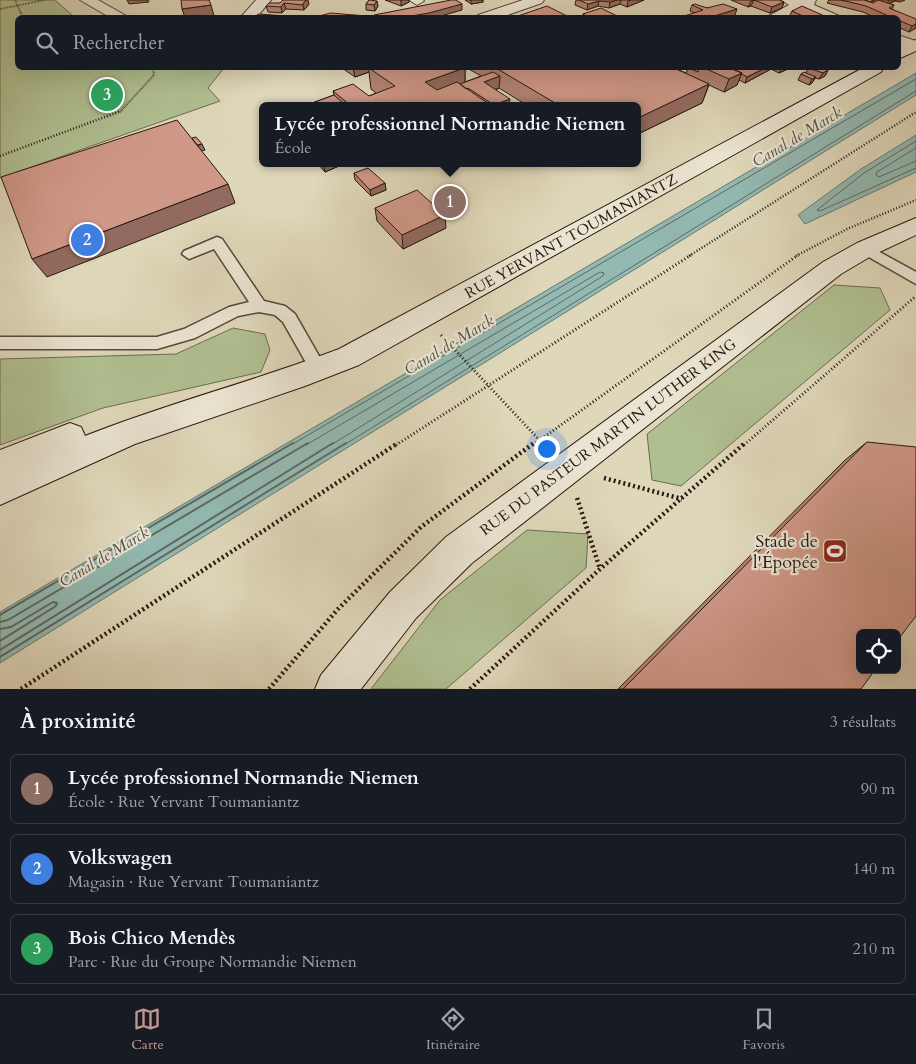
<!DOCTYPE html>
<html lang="fr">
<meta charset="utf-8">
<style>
:root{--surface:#171b24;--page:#242831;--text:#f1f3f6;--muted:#9ea1a6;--line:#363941;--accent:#c59692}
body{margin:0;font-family:Cardo,serif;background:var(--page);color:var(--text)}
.controls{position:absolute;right:15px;bottom:15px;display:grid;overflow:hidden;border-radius:8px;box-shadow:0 5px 20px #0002}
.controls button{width:45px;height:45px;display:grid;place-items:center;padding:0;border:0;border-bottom:1px solid var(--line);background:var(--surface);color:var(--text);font:25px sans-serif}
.you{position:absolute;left:546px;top:448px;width:18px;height:18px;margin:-12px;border:4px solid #fff;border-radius:50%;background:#1a73e8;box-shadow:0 0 0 8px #1a73e833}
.badge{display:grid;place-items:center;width:32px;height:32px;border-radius:50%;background:var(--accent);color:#fff;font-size:16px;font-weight:700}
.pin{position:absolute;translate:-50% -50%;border:2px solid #fff;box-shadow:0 1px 5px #0006}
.popup{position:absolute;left:259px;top:102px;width:382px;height:65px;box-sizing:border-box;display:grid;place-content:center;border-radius:8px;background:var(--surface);filter:drop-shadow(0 1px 4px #0005);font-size:16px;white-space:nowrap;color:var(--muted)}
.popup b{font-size:19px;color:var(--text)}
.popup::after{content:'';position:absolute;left:50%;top:100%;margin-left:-10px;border:10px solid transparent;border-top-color:var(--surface)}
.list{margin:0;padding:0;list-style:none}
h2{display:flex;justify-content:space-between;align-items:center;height:65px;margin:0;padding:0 20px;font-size:21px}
h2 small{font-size:16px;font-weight:400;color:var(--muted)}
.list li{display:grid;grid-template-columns:32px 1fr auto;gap:15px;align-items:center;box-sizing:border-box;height:70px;margin:0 10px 10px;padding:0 10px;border:1px solid var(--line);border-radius:8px}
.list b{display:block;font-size:19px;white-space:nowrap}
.list p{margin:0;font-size:16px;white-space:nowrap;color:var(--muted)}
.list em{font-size:16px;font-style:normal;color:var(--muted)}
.icon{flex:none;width:28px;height:28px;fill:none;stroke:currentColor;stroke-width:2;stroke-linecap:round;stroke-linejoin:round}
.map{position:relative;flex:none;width:916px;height:689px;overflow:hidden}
.search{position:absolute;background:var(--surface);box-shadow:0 5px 20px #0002;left:15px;right:15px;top:15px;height:55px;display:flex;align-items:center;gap:12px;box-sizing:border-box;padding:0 18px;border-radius:8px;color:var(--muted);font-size:19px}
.sheet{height:305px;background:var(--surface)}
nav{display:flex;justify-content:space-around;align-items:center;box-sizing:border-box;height:70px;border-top:1px solid var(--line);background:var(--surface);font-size:14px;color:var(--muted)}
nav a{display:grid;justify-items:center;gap:2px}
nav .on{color:var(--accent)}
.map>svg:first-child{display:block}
.green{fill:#b0bf91;stroke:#6c6c51}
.water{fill:#93b9b2;stroke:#687972}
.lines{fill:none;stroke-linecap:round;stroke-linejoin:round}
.shore-far1{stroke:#5e6862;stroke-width:1}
.shore{stroke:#5e6862;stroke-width:2}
.lane-casing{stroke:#56483b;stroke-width:3}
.street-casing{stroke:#56483b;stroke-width:2}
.secondary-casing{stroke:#281811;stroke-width:2}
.path-far3{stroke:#281811;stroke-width:2;stroke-dasharray:0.5 1;stroke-linecap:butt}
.path-far2{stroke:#281811;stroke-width:2.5;stroke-dasharray:1 2;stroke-linecap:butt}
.path-far1{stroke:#281811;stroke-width:3;stroke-dasharray:1 2.5;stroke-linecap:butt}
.path{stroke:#281811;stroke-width:4.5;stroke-dasharray:2 3;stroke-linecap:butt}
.lane{fill:#eae5d2;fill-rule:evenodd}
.street{fill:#eae5d2;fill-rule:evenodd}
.secondary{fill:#eae5d2;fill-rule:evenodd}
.wall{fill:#b38375;stroke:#281811}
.shaded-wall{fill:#926a5f;stroke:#281811}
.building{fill:#d09888;stroke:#281811}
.labels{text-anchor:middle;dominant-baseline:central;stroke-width:4.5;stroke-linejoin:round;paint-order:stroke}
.street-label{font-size:15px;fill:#281811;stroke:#eae5d2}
.water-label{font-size:16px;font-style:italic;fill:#4d5049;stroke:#eae5d2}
.near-poi-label{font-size:18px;fill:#281811;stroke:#eae5d2;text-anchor:end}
</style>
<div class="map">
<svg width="916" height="689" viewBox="0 0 916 689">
<rect width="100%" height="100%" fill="#dfd7ba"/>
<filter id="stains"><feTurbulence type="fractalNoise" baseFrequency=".004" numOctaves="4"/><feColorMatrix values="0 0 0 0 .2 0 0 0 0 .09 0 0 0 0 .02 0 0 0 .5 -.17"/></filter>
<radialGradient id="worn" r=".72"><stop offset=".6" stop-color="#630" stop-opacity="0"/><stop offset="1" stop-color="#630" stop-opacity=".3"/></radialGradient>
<path class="green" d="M 0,0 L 55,0 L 74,17 L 18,18 L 18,68 L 224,68 L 208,88 L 220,101 L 0,178 Z
M 834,285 L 880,288 L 890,310 L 681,486 L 652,480 L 647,434 Z
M 233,328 L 265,334 L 270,350 L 261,372 L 103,408 L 0,445 L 0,359 L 176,354 Z
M 527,530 L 588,534 L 586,568 L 446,689 L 371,689 L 440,600 Z"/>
<path class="water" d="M 916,73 L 916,95 L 0,663 L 0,612 Z
M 916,135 L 916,172 L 805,224 L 798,215 L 861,169 Z"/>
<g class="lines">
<path class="shore-far1" d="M 916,141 L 864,173 L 817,210 L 820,211 L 916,168
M 916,148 L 877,172 L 876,175 L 879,177 L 916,161
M 291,445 L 916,79
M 306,445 L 600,272 L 604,273 L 603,276 L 331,445
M 344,445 L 916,91"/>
<path class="shore" d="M 0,615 L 293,443
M 0,622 L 8,620 L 308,443
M 0,629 L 11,627 L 53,602 L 57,603 L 56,606 L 0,641
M 0,650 L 333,443
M 0,657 L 346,443"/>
<defs>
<path id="lane" d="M 217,237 L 222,239 L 264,301 L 285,306 L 295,314 L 327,370 L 325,375 L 319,377 L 313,375 L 283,322 L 275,315 L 259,312 L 238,316 L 195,338 L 157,349 L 0,349 L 0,337 L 157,337 L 184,329 L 229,307 L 249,302 L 214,249 L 189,259 L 182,254 L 184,251 Z
M 865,244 L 916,272 L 916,284 L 860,252 L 858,249 Z"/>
<path id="street" d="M 80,0 L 98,0 L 130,18 L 111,18 Z
M 256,0 L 271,0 L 256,18 L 240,18 Z
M 409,0 L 423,0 L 424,1 L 417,5 Z
M 523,0 L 544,0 L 542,3 L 499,18 L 476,18 L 478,15 Z
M 781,0 L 816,0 L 814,5 L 844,18 L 822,18 L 802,10 L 785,18 L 765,18 L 789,5 Z
M 898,35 L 916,41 L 916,50 L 898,46 Z"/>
<path id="secondary" d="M 916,40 L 916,51 L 898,59 L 898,47 Z
M 863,68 L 883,68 L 881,72 L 359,365 L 305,386 L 135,444 L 0,505 L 0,450 L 70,423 L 81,427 L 85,436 C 168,403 255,381 339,349 Z
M 916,218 L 916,235 L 873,255 L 841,274 L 472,563 L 416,618 L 361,689 L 315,689 L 321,675 L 390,592 L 446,537 L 823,262 L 857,243 Z"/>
</defs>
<use href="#lane" class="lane-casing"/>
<use href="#street" class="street-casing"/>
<use href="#secondary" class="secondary-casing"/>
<path class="path-far3" d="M 15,0 L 23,18
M 0,9 L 45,0
M 120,112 L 154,75 L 153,68"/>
<path class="path-far2" d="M 0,156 L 121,111
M 689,256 L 916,112
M 796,256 L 847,229 L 916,200"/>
<path class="path-far1" d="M 441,335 L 544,445
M 396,445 L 691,255
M 533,445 L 798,255
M 744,445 L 916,296"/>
<path class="path" d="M 543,443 L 546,447
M 604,478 L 682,499
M 577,498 L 600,569
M 21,689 L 398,443
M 269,689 L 338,609 L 421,527 L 534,443
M 470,689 L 600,569 L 745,443"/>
<use href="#lane" class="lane"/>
<use href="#street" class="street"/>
<use href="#secondary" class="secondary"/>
</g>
<path class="wall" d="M 283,0 L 309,4 L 304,10 L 286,9 L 282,13 L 268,12 L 266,6 L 280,3 Z
M 369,0 L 378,6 L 375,11 L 366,10 L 366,4 Z
M 385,0 L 409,0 L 409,2 L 401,6 Z
M 465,0 L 483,0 L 483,2 L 471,4 Z
M 576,0 L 644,0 L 627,7 L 620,4 L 609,8 L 598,6 L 587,10 L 575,5 Z
M 731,0 L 779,0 L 784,2 L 782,8 L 770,13 L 751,6 L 748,7 Z
M 829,0 L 864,0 L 873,2 L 874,1 L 871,0 L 905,0 L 900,2 L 895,1 L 889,4 L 894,5 L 892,9 L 916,28 L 909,32 L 898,27 L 898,18 L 876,18 L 863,12 L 827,3 Z
M 692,5 L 707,8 L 735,15 L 694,13 L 690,11 Z
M 792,11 L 829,18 L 791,18 L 789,17 Z
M 583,14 L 619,17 L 619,18 L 583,18 Z
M 342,68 L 465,68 L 465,82 L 481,76 L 467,68 L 674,68 L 686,73 L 688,68 L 790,68 L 779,73 L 771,69 L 745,83 L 739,80 L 737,85 L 724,92 L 709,85 L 702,103 L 638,134 L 638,106 L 528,106 L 499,88 L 496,90 L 509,106 L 304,106 L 334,95 L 333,91 L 369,96 L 376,93 L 371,89 L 369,72 L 355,77 Z
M 808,68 L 822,68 L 828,70 L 825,76 L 819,79 L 815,78 L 812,83 L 809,85 L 798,80 L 801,74 L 806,73 Z
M 317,163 L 346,163 L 325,172 Z
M 354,173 L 385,183 L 386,190 L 371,196 L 355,180 Z
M 375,208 L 446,228 L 403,249 L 377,221 Z
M 867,442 L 861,689 L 618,689 L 844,461 Z"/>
<path class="shaded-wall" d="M 127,0 L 148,0 L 149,2 L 129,4 Z
M 302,0 L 308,0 L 309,4 L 304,10 Z
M 401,0 L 409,0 L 409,2 L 401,6 Z
M 471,0 L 483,0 L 483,2 L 471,4 Z
M 617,0 L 621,0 L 620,4 L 609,8 L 610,2 Z
M 631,0 L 644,0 L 627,7 L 628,1 Z
M 754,0 L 751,6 L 748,7 L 751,1 Z
M 889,0 L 896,0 L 886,5 Z
M 377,1 L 378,6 L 375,11 L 374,5 Z
M 599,1 L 598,6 L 587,10 L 588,4 Z
M 784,2 L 782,8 L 770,13 L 772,7 Z
M 284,3 L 286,9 L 282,13 L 281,7 Z
M 462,4 L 462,10 L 434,18 L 400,18 Z
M 211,5 L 214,16 L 208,18 L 185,18 L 182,9 Z
M 737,9 L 735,15 L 727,18 L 708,18 Z
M 916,24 L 916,28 L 909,32 L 912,26 Z
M 353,68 L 368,68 L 369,72 L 355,77 Z
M 464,68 L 465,68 L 465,89 L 468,88 L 468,101 L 431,95 L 425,82 Z
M 765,68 L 772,68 L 771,69 L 745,83 L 747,77 Z
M 782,68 L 790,68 L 779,73 Z
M 828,70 L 825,76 L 819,79 L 823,73 Z
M 742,73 L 737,85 L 724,92 L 729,79 Z
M 500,76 L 499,88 L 484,94 L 484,82 Z
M 816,77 L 812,83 L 809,85 L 812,79 Z
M 709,84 L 702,103 L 638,134 L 638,135 L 638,118 Z
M 510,99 L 509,106 L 493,106 L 494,105 Z
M 202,144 L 205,150 L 196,153 L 194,147 Z
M 323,163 L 346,163 L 325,172 Z
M 385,183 L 386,190 L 371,196 L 370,190 Z
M 228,184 L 235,203 L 47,277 L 32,259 Z
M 445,215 L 446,228 L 403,249 L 402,235 Z"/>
<path class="building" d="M 181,0 L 209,0 L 211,5 L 182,9 Z
M 283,0 L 306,0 L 302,5 L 284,3 L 281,7 L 266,6 L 269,3 L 280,3 Z
M 369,0 L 370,0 L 377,1 L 374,5 L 366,4 Z
M 451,0 L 456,0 L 462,4 L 429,13 L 400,18 L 376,18 L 374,15 Z
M 579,0 L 617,0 L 610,2 L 599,1 L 588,4 Z
M 754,0 L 779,0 L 784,2 L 772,7 Z
M 841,0 L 864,0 L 873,3 L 878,0 L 894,5 L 889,8 L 916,19 L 916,24 L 912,26 L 898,20 L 898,18 L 893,18 L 866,6 Z
M 695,4 L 707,8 L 723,4 L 737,9 L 708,18 L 678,18 L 703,10 L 692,5 Z
M 547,6 L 571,18 L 512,18 Z
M 802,6 L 829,18 L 807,18 L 792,11 Z
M 601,8 L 619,17 L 616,18 L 590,18 L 583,14 Z
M 331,13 L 366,16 L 365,18 L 254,18 L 258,14 L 287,16 L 319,16 Z
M 369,68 L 464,68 L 425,82 L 437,90 L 457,82 L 492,106 L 351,106 L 333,91 L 353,84 L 369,96 L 395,86 Z
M 496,68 L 674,68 L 709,84 L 638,118 L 638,106 L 560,106 Z
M 689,68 L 699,68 L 698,72 Z
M 704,68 L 729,68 L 742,73 L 729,79 Z
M 731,68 L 765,68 L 747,77 L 740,73 L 742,73 Z
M 809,68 L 822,68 L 828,70 L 823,73 Z
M 493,72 L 500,76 L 484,82 L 510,99 L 494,105 L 468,88 L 466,89 L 460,84 Z
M 804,72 L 816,77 L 812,79 L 801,74 Z
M 334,95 L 346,106 L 304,106 Z
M 177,120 L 228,184 L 32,259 L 1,177 Z
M 196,137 L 202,144 L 197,145 L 192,138 Z
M 368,168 L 385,183 L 370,190 L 354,173 Z
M 417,190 L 445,215 L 402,235 L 375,208 Z
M 867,442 L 916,447 L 916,616 L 897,641 L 897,633 L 860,633 L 860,670 L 875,670 L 861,689 L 623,689 Z"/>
<defs>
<symbol id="stadium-square" viewBox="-11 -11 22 22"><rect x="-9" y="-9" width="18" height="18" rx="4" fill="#8f2418" stroke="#eae5d2"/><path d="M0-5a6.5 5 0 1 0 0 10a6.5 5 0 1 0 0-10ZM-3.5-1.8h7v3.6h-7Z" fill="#fff"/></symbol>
</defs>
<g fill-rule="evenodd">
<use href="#stadium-square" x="821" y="537" width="28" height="28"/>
</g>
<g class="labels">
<g class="street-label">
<text transform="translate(571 236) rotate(-29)">RUE YERVANT TOUMANIANTZ</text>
<text transform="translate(608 437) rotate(-37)">RUE DU PASTEUR MARTIN LUTHER KING</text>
</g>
<g class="water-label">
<text transform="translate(797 137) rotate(-31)">Canal de Marck</text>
<text transform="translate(449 345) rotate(-31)">Canal de Marck</text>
<text transform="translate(104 557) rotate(-31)">Canal de Marck</text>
</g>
<g class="near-poi-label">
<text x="818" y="541">Stade de<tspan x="818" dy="21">l'Épopée</tspan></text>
</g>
</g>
<rect width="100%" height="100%" filter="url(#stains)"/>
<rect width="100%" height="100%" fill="url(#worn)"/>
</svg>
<div class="controls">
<button><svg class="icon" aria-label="locate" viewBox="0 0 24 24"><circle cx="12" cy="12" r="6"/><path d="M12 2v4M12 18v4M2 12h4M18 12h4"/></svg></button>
</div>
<div class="you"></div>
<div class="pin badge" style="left:450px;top:202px;background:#8d6e63">1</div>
<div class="popup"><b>Lycée professionnel Normandie Niemen</b>École</div>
<div class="pin badge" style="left:87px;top:240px;background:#3f7fe0">2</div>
<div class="pin badge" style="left:107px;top:95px;background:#2e9e5b">3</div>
<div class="search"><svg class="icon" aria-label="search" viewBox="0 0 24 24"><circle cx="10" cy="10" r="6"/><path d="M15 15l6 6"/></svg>Rechercher</div>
</div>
<section class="sheet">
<h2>À proximité<small>3 résultats</small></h2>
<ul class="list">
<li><span class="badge" style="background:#8d6e63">1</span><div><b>Lycée professionnel Normandie Niemen</b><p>École · Rue Yervant Toumaniantz</p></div><em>90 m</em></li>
<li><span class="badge" style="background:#3f7fe0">2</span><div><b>Volkswagen</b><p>Magasin · Rue Yervant Toumaniantz</p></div><em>140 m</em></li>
<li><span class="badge" style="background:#2e9e5b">3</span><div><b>Bois Chico Mendès</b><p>Parc · Rue du Groupe Normandie Niemen</p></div><em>210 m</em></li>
</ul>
</section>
<nav>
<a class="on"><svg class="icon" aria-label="map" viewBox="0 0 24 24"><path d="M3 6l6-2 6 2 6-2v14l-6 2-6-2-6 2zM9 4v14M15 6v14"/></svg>Carte</a>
<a><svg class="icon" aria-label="directions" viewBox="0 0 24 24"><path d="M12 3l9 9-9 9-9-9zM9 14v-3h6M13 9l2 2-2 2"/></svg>Itinéraire</a>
<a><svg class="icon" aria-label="saved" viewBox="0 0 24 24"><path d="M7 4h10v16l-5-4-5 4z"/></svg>Favoris</a>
</nav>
